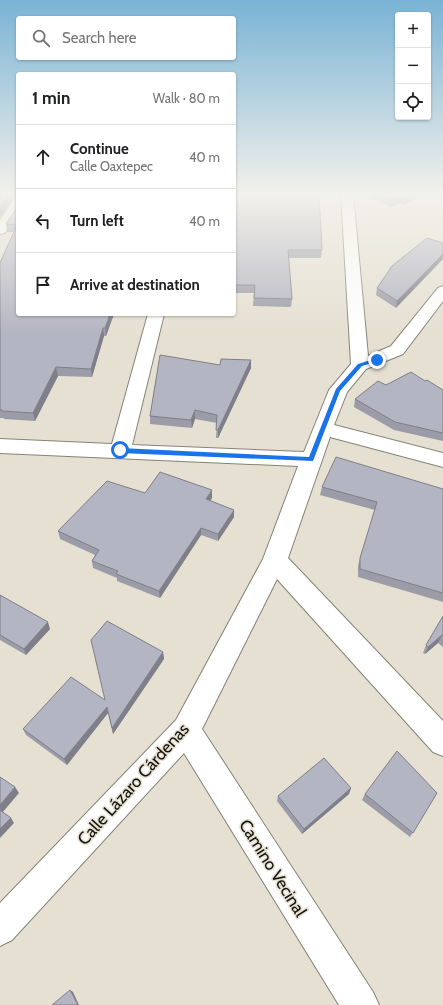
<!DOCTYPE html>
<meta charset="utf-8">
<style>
:root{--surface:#fff;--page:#f6f6f6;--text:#202124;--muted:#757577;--line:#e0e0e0}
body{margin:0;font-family:Cabin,sans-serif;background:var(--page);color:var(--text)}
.controls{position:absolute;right:12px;top:12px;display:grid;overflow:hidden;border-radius:4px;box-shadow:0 1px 3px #0004}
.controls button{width:36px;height:36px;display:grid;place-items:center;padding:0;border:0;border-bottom:1px solid var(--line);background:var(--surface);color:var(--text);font:20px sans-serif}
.stop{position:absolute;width:12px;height:12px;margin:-9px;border:3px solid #1a73e8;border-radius:50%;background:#fff}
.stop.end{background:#1a73e8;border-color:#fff;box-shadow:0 1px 4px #0008}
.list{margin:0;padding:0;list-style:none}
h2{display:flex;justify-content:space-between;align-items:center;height:52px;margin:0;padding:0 16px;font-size:17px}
h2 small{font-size:13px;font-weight:400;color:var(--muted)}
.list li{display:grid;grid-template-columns:26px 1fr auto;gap:12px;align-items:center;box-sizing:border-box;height:64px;padding:0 16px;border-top:1px solid var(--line)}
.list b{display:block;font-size:15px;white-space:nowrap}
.list p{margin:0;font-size:13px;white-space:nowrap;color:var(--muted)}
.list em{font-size:13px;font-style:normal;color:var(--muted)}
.icon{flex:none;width:22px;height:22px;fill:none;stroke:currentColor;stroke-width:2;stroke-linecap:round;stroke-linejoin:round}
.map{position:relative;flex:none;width:443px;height:1005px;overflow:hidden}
.search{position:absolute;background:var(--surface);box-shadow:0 1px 3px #0004;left:16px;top:16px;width:220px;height:44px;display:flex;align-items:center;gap:10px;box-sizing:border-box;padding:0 14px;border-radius:4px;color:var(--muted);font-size:15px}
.panel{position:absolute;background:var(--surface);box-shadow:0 1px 3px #0004;left:16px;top:72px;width:220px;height:244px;border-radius:4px}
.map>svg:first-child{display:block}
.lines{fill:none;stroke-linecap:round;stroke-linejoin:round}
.street-casing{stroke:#868276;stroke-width:2}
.street{fill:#fff;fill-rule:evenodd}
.wall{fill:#9b9ca7}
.shaded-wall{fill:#7e7f88}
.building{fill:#b4b5c2;stroke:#7e7f88}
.route{fill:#1a73e8}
.labels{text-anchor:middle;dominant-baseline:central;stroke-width:3;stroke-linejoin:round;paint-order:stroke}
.near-street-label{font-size:17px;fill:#15130e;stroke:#e5e0d2}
</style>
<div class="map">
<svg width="443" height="1005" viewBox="0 0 443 1005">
<rect width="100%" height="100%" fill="#e5e0d2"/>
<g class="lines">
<defs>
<path id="street" d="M 341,194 L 353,194 L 368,356 L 391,346 L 438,288 L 443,286 L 443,301 L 403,354 L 366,369 L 347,392 L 334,425 L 443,453 L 443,467 L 330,437 L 288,558 L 443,721 L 443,756 L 433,752 L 277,579 L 202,729 L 373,992 L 379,1005 L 339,1005 L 184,753 L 12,940 L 0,946 L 0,903 L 176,720 L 263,559 L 298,466 L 0,453 L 0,439 L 112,444 L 148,314 L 164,314 L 132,445 L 304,452 L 329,390 L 351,364 Z
M 18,198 L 18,212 L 5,233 L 0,234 L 0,220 L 14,199 Z"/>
</defs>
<use href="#street" class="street-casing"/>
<use href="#street" class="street"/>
</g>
<path class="wall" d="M 0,194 L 18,194 L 18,314 L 114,314 L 106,336 L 104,336 L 92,377 L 58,376 L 35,421 L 4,419 L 4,418 L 0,418 L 0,263 L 14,232 L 7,232 L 6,224 L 18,206 L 18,197 L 13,198 L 0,217 Z
M 234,194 L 322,250 L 321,258 L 289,258 L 292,299 L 291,307 L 253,306 L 254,293 L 234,293 Z
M 372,194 L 424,194 L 403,205 L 400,203 L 390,207 L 374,199 Z
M 427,238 L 396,308 L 376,295 L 377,288 Z
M 251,360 L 251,368 L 218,438 L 216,438 L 217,423 L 195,419 L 192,428 L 150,424 L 150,416 L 220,365 Z
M 425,381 L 443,390 L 443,441 L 394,430 L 354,407 L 355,399 L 386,385 Z
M 322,487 L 443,489 L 443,602 L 358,577 L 358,566 L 360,558 L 375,510 L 320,495 Z
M 212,498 L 210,500 L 234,517 L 218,541 L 201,535 L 160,598 L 117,581 L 117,578 L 93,568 L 92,561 L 95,555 L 60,539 L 58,531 Z
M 0,595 L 50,629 L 26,655 L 0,640 Z
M 443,616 L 443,647 L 438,643 L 425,654 L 423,653 L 426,645 Z
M 163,652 L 164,659 L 113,734 L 108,713 L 67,765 L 26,735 L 23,729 L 105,700 Z
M 351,788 L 349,794 L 302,834 L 277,801 L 278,796 Z
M 437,793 L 410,837 L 362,800 L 365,794 Z"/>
<path class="shaded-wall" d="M 9,194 L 18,194 L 18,197 L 13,198 L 0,217 L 0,207 Z
M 413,194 L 424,194 L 403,205 L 404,199 Z
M 401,197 L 400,203 L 390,207 L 391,201 Z
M 443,254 L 443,259 L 396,308 L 397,301 Z
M 110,314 L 114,314 L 106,336 L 105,328 Z
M 103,328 L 104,336 L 92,377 L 91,369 Z
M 251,360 L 251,368 L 218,438 L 218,430 Z
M 56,367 L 58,376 L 35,421 L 33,413 Z
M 195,410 L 195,419 L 192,428 L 191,420 Z
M 212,490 L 212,498 L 206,507 L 206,499 Z
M 234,510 L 234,517 L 218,541 L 218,534 Z
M 201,528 L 201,535 L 160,598 L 159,591 Z
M 48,622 L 50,629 L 26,655 L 24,649 Z
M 442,635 L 438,643 L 425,654 L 428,647 Z
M 163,652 L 164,659 L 113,734 L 112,728 Z
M 107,707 L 108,713 L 67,765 L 64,759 Z
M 15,787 L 19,793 L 2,813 L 0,811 L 0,805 Z
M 351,788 L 349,794 L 302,834 L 304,829 Z
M 11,818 L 14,823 L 0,838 L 0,829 Z
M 70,990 L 73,992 L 79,1005 L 78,1005 Z"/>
<path class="building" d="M 0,194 L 9,194 L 0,207 Z
M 17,194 L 18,194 L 18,314 L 110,314 L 105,328 L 103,328 L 91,369 L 56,367 L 33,413 L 2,411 L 2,410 L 0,410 L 0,263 L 17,225 L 6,224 L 18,206 Z
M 234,194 L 318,194 L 320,212 L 322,250 L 288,250 L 292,299 L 254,298 L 255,285 L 234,285 Z
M 376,194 L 413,194 L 404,199 L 401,197 L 391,201 Z
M 427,238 L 443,243 L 443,254 L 397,301 L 377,288 L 392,266 Z
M 160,355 L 220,365 L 221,359 L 251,360 L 218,430 L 216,430 L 217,415 L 195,410 L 191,420 L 150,416 Z
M 411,372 L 425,381 L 427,380 L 443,390 L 443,433 L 395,422 L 355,399 L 378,381 L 386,385 Z
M 336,457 L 443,489 L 443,593 L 360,569 L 360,558 L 377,502 L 322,487 Z
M 160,472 L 212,490 L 206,499 L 234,510 L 218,534 L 201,528 L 159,591 L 116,574 L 118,571 L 92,561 L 99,550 L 58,531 L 107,481 L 145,493 Z
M 0,595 L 48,622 L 24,649 L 0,635 Z
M 443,616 L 443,636 L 442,635 L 428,647 L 426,645 Z
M 107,621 L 163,652 L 112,728 L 107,707 L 64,759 L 23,729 L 71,677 L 105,700 L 91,640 Z
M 397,751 L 437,793 L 413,833 L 365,794 Z
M 324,758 L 351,788 L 304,829 L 278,796 Z
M 0,777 L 15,787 L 0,805 Z
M 0,810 L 11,818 L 0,829 Z
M 70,990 L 78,1005 L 52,1005 Z"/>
<linearGradient id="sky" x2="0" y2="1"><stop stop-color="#79b3d5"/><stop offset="0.58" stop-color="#f3f1eb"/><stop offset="1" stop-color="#f3f1eb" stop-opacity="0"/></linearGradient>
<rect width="443" height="335" fill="url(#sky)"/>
<path class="route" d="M 377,358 L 379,359 L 379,361 L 362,366 L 340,391 L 313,461 L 120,453 L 117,450 L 120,448 L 309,457 L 336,389 L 358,364 Z"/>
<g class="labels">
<g class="near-street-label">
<text transform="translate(133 784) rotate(-48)">Calle Lázaro Cárdenas</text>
<text transform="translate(273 868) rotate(58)">Camino Vecinal</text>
</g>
</g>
</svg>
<div class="controls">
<button>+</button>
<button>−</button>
<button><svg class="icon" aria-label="locate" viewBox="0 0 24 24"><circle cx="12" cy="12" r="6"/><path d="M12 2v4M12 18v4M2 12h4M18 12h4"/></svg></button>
</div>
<div class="stop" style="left:120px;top:450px"></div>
<div class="stop end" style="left:377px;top:360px"></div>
<div class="search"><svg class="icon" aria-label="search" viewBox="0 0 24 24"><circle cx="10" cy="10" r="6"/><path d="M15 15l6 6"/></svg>Search here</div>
<section class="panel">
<h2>1 min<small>Walk · 80 m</small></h2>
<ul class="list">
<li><svg class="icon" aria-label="ahead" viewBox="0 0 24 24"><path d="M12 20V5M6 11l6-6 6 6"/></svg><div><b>Continue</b><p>Calle Oaxtepec</p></div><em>40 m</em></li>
<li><svg class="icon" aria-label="left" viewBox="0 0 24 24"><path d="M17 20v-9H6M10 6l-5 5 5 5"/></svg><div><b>Turn left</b></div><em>40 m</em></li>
<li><svg class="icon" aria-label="arrive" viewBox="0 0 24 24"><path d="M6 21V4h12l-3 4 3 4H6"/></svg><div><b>Arrive at destination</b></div></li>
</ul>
</section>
</div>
